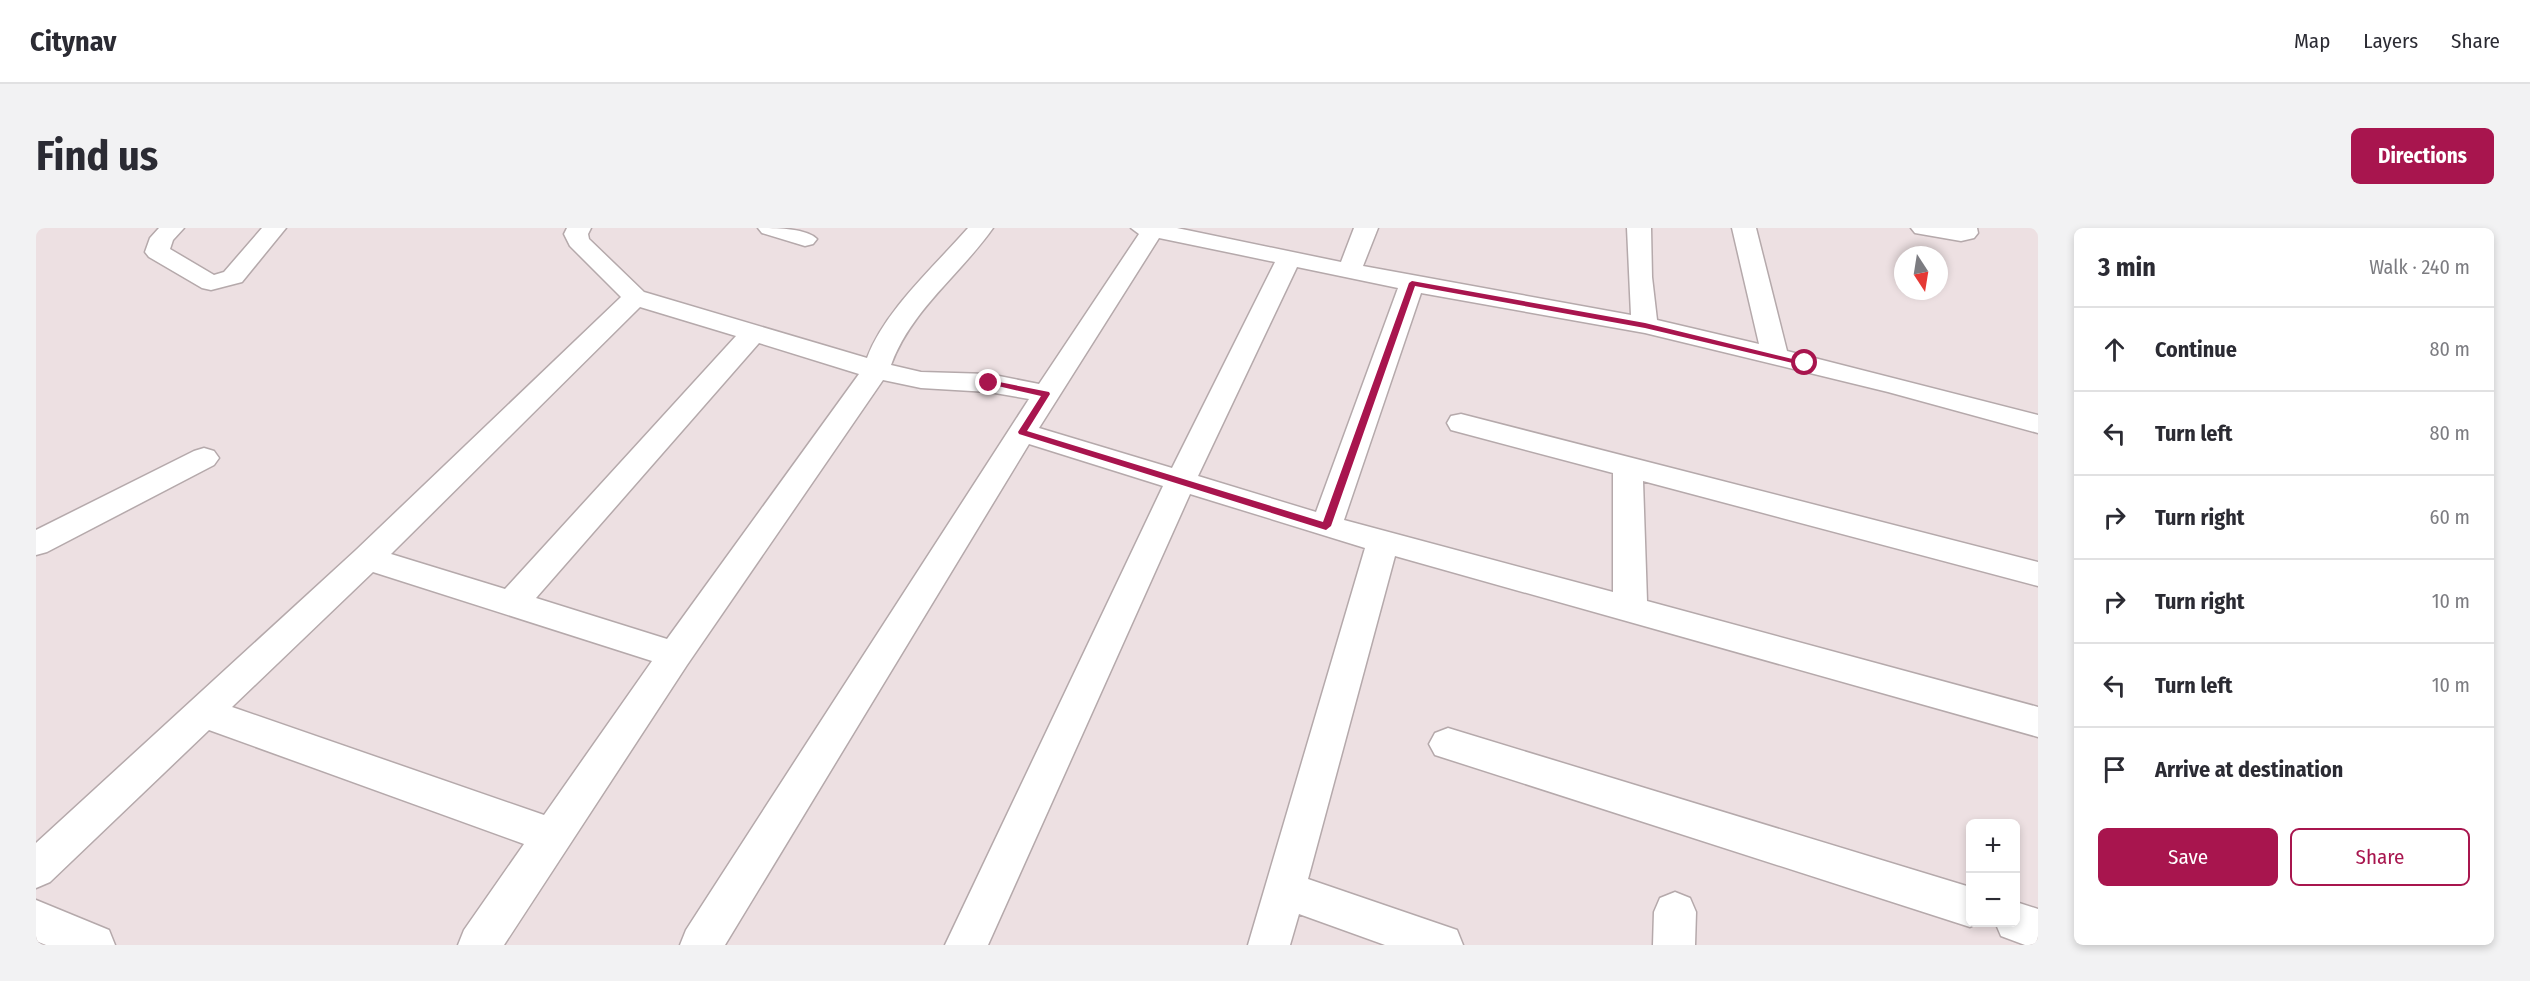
<!DOCTYPE html>
<meta charset="utf-8">
<style>
:root{--surface:#fff;--page:#f2f2f3;--text:#2b2b33;--muted:#7c7c81;--line:#e1e1e2;--accent:#a8154e}
body{margin:0;font-family:"Fira Sans Condensed",sans-serif;background:var(--page);color:var(--text)}
.controls{position:absolute;right:18px;bottom:18px;display:grid;overflow:hidden;border-radius:9px;box-shadow:0 3px 9px #0003}
.controls button{width:54px;height:54px;display:grid;place-items:center;padding:0;border:0;border-bottom:2px solid var(--line);background:var(--surface);color:var(--text);font:30px sans-serif}
.compass{position:absolute;left:1858px;top:18px;width:54px;height:54px;border-radius:50%;background:var(--surface);box-shadow:0 3px 9px #0003;rotate:168deg}
.stop{position:absolute;width:18px;height:18px;margin:-14px;border:4px solid #a8154e;border-radius:50%;background:#fff}
.stop.end{background:#a8154e;border-color:#fff;box-shadow:0 2px 6px #0008}
.list{margin:0;padding:0;list-style:none}
h2{display:flex;justify-content:space-between;align-items:center;height:78px;margin:0;padding:0 24px;font-size:26px}
h2 small{font-size:20px;font-weight:400;color:var(--muted)}
.list li{display:grid;grid-template-columns:39px 1fr auto;gap:18px;align-items:center;box-sizing:border-box;height:84px;padding:0 24px;border-top:2px solid var(--line)}
.list b{display:block;font-size:22px;white-space:nowrap}
.list em{font-size:20px;font-style:normal;color:var(--muted)}
.actions{display:flex;gap:12px;padding:18px 24px}
.actions a{flex:1;padding:14px 0;border:2px solid var(--accent);border-radius:9px;text-align:center;font-size:21px;color:var(--accent)}
.actions .main{background:var(--accent);color:#fff}
.icon{flex:none;width:33px;height:33px;fill:none;stroke:currentColor;stroke-width:2;stroke-linecap:round;stroke-linejoin:round}
.map{position:relative;flex:none;width:2002px;height:717px;overflow:hidden;border-radius:9px}
header{display:flex;align-items:center;gap:36px;box-sizing:border-box;height:84px;padding:0 30px;background:var(--surface);border-bottom:2px solid var(--line)}
header strong{font-size:28px}
nav{display:flex;gap:33px;margin-inline-start:auto;font-size:21px}
.intro{display:flex;align-items:center;justify-content:space-between;box-sizing:border-box;height:144px;padding:0 36px}
h1{margin:0;font-size:42px}
.button{padding:15px 27px;border-radius:9px;background:var(--accent);color:#fff;font-size:21px;font-weight:700}
main{display:flex;gap:36px;padding:0 36px}
aside{flex:1;background:var(--surface);border-radius:9px;box-shadow:0 3px 9px #0003}
.map>svg:first-child{display:block}
.lines{fill:none;stroke-linecap:round;stroke-linejoin:round}
.minor-casing{stroke:#b5a9ab;stroke-width:3}
.minor{fill:#fff;fill-rule:evenodd}
.route{fill:#a8154e}
</style>
<header>
<strong>Citynav</strong>
<nav><a>Map</a><a>Layers</a><a>Share</a></nav>
</header>
<div class="intro"><h1>Find us</h1><a class="button">Directions</a></div>
<main>
<div class="map">
<svg width="2002" height="717" viewBox="0 0 2002 717">
<rect width="100%" height="100%" fill="#ede0e2"/>
<g class="lines">
<defs>
<path id="minor" d="M 123,0 L 148,0 L 137,12 L 134,21 L 178,47 L 188,44 L 226,0 L 250,0 L 206,54 L 175,62 L 166,60 L 113,29 L 109,24 L 114,10 Z
M 531,0 L 555,0 L 552,6 L 553,11 L 608,64 L 831,130 C 849,82 898,39 932,0 L 957,0 C 924,47 875,82 855,137 L 885,144 L 953,146 L 1003,156 L 1103,6 L 1095,0 L 1141,0 L 1305,34 L 1318,0 L 1342,0 L 1327,38 L 1595,87 L 1591,0 L 1615,0 L 1616,49 L 1621,92 L 1723,116 L 1696,0 L 1720,0 L 1751,123 L 2002,187 L 2002,205 L 1852,164 L 1609,105 L 1385,65 L 1308,292 L 1577,364 L 1577,245 L 1415,202 L 1411,195 L 1415,188 L 1425,186 L 2002,334 L 2002,358 L 1607,253 L 1611,373 L 2002,479 L 2002,509 L 1359,328 L 1272,651 L 1421,702 L 1427,717 L 1349,717 L 1263,686 L 1254,717 L 1212,717 L 1329,320 L 1154,266 L 952,717 L 909,717 L 1127,258 L 993,216 L 689,717 L 644,717 L 650,702 L 993,171 L 953,164 L 885,160 L 847,152 L 651,437 L 468,717 L 422,717 L 428,702 L 488,616 L 173,502 L 14,654 L 0,660 L 0,615 L 320,322 L 585,69 L 534,18 L 528,6 ZM 1123,10 L 1239,34 L 1136,240 L 1003,200 ZM 1261,39 L 1362,60 L 1280,284 L 1162,248 ZM 604,79 L 700,108 L 469,361 L 355,326 ZM 723,115 L 823,146 L 631,411 L 500,370 ZM 337,344 L 616,433 L 508,587 L 196,479 Z
M 722,0 C 739,0 770,0 781,11 L 777,16 L 769,18 L 726,5 Z
M 1875,0 L 1941,0 L 1942,5 L 1938,10 L 1925,13 L 1879,5 Z
M 168,220 L 178,223 L 183,230 L 178,237 L 11,324 L 0,327 L 0,302 L 158,223 Z
M 1412,500 L 1934,659 L 1934,694 L 1944,694 L 1934,699 L 1399,527 L 1393,516 L 1399,505 Z
M 1639,664 L 1654,670 L 1660,684 L 1659,717 L 1617,717 L 1618,684 L 1624,670 Z
M 0,672 L 73,702 L 79,717 L 10,717 L 0,713 Z
M 1980,674 L 2002,681 L 2002,717 L 1989,717 L 1965,708 L 1959,694 L 1980,694 Z"/>
</defs>
<use href="#minor" class="minor-casing"/>
<use href="#minor" class="minor"/>
</g>
<path class="route" d="M 1376,53 L 1609,95 L 1773,135 L 1769,138 L 1609,100 L 1379,58 L 1295,298 L 1290,302 L 983,206 L 982,204 L 1005,168 L 949,155 L 953,152 L 1013,164 L 1014,166 L 991,203 L 1287,294 L 1373,55 Z"/>
</svg>
<div class="controls">
<button>+</button>
<button>−</button>
</div>
<svg class="compass" viewBox="-18 -18 36 36"><path d="M0-13l5 13h-10z" fill="#e53935"/><path d="M0 13l5-13h-10z" fill="#7c7c81"/></svg>
<div class="stop" style="left:1769px;top:135px"></div>
<div class="stop end" style="left:953px;top:155px"></div>
</div>
<aside>
<h2>3 min<small>Walk · 240 m</small></h2>
<ul class="list">
<li><svg class="icon" aria-label="ahead" viewBox="0 0 24 24"><path d="M12 20V5M6 11l6-6 6 6"/></svg><div><b>Continue</b></div><em>80 m</em></li>
<li><svg class="icon" aria-label="left" viewBox="0 0 24 24"><path d="M17 20v-9H6M10 6l-5 5 5 5"/></svg><div><b>Turn left</b></div><em>80 m</em></li>
<li><svg class="icon" aria-label="right" viewBox="0 0 24 24"><path d="M7 20v-9h11M14 6l5 5-5 5"/></svg><div><b>Turn right</b></div><em>60 m</em></li>
<li><svg class="icon" aria-label="right" viewBox="0 0 24 24"><path d="M7 20v-9h11M14 6l5 5-5 5"/></svg><div><b>Turn right</b></div><em>10 m</em></li>
<li><svg class="icon" aria-label="left" viewBox="0 0 24 24"><path d="M17 20v-9H6M10 6l-5 5 5 5"/></svg><div><b>Turn left</b></div><em>10 m</em></li>
<li><svg class="icon" aria-label="arrive" viewBox="0 0 24 24"><path d="M6 21V4h12l-3 4 3 4H6"/></svg><div><b>Arrive at destination</b></div></li>
</ul>
<div class="actions"><a class="main">Save</a><a>Share</a></div>
</aside>
</main>
